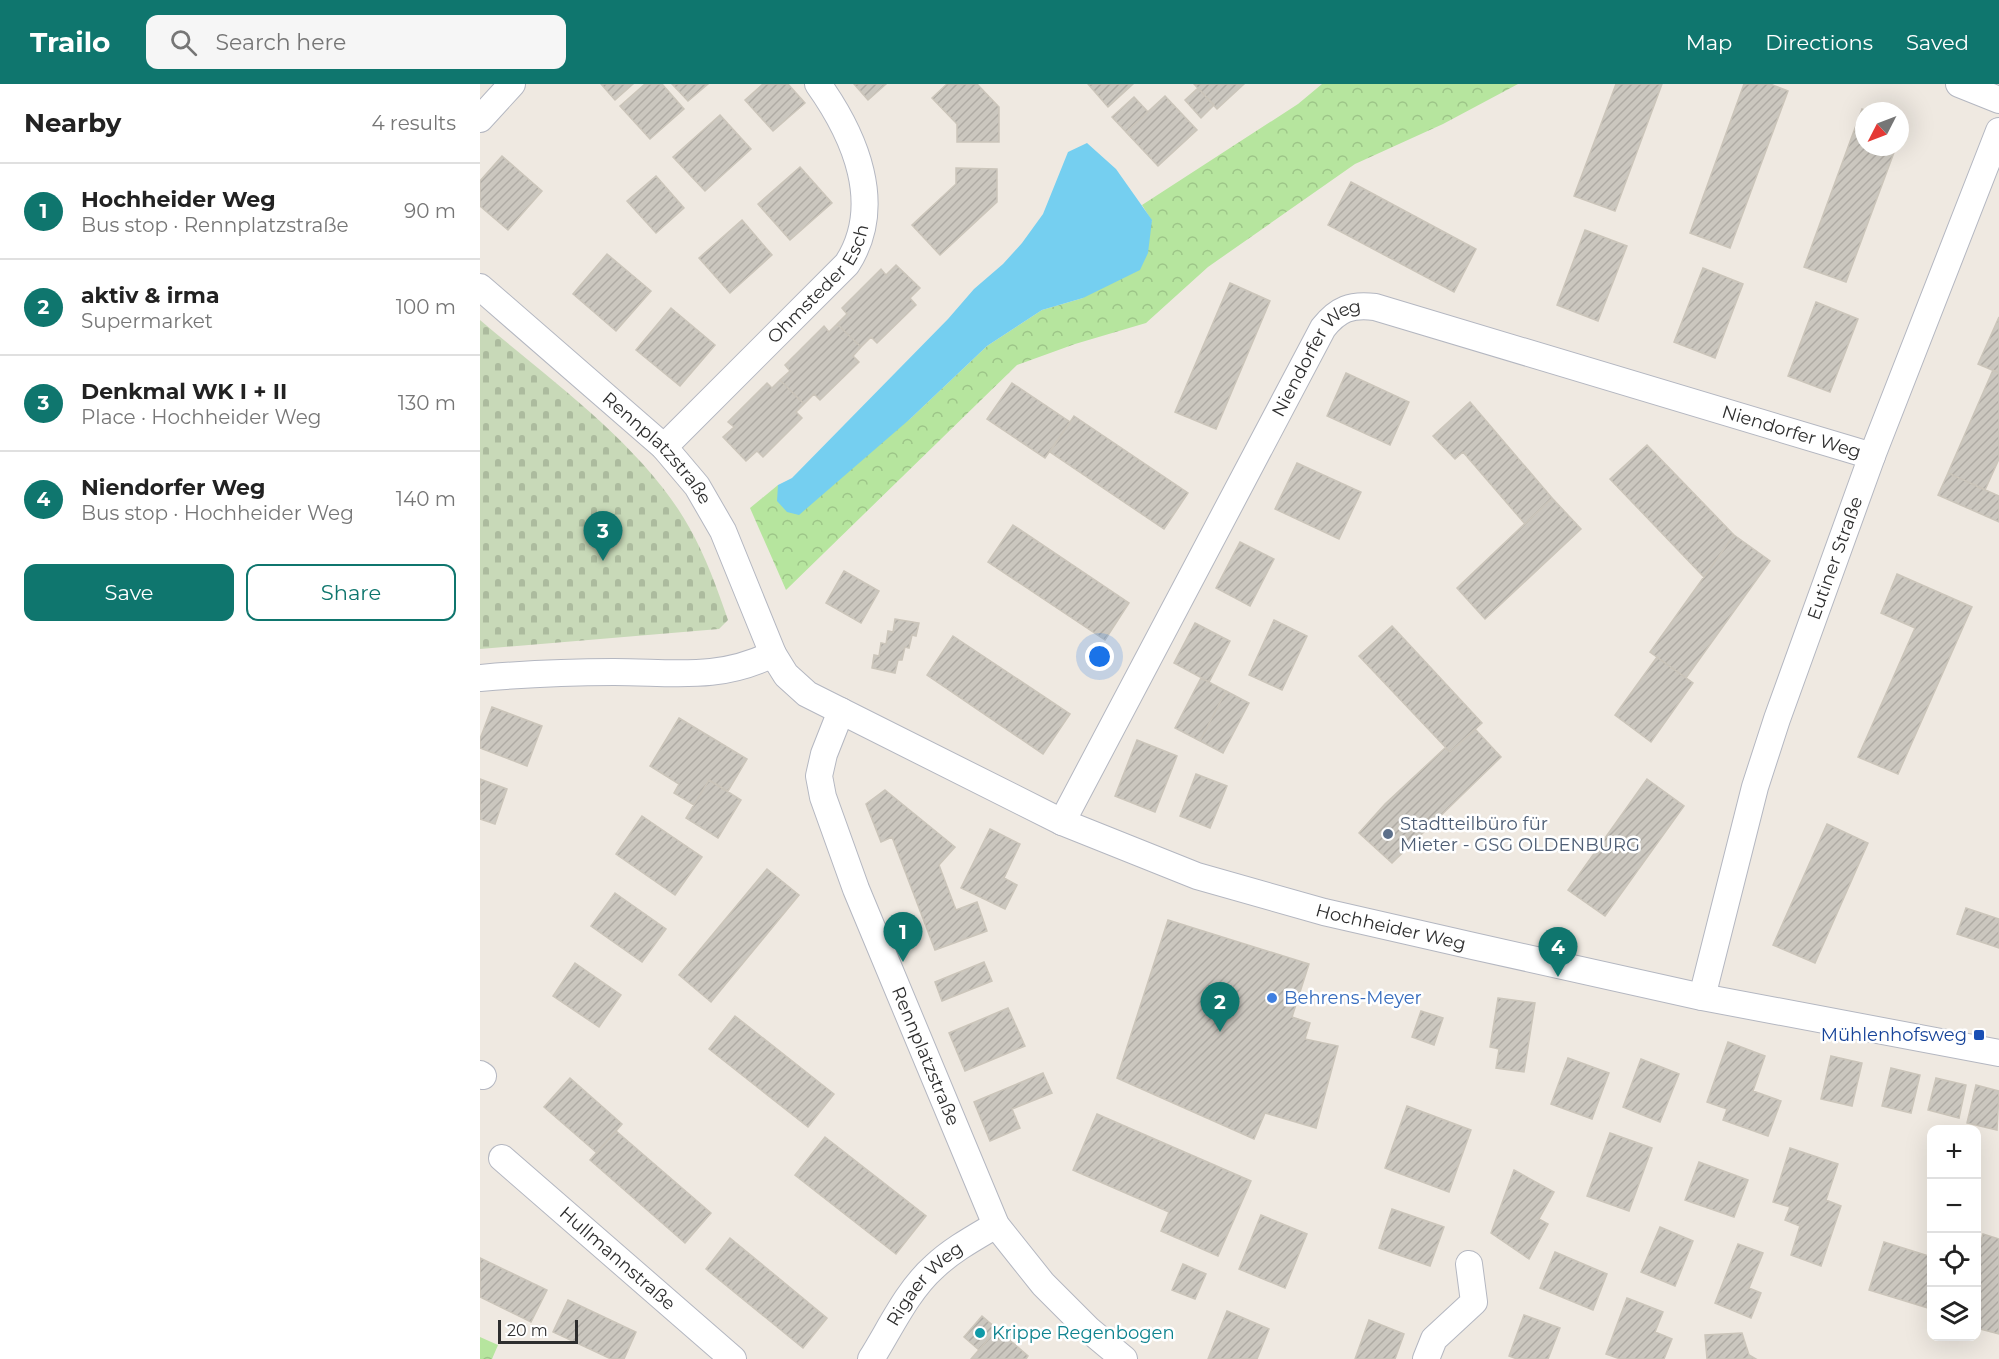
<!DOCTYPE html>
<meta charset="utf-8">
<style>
:root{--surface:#fff;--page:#f6f6f6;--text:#222;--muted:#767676;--line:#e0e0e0;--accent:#0f766e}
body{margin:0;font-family:Montserrat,sans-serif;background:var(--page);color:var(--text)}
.controls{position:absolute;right:18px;bottom:18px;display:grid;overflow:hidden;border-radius:12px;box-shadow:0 6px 24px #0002}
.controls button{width:54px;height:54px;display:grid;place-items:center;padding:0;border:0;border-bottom:2px solid var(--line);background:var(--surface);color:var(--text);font:30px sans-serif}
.compass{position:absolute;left:1375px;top:18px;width:54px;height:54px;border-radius:50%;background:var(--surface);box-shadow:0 6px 24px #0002;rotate:228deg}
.scale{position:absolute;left:18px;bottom:15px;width:80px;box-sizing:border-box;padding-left:6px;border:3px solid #2e2e2e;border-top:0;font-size:16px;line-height:21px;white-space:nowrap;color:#2e2e2e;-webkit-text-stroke:4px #fff;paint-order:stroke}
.you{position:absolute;left:620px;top:573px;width:21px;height:21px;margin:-15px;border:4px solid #fff;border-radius:50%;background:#1a73e8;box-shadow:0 0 0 9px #1a73e833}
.badge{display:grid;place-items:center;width:39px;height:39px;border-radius:50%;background:var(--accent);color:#fff;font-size:20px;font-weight:700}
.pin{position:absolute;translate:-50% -50px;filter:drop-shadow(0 2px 3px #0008)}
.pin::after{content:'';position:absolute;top:32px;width:21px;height:18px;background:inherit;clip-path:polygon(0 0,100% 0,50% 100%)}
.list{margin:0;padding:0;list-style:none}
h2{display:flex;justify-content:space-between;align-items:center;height:78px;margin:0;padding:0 24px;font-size:26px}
h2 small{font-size:20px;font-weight:400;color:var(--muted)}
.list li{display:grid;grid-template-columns:39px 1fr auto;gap:18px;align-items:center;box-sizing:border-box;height:96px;padding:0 24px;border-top:2px solid var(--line)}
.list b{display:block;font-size:22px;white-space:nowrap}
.list p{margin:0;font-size:20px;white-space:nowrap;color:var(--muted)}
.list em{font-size:20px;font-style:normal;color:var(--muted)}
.actions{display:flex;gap:12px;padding:18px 24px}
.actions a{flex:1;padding:14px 0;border:2px solid var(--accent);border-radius:12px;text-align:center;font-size:21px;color:var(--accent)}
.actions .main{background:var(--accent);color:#fff}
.icon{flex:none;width:33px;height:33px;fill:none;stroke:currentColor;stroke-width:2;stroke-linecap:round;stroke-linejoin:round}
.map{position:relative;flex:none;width:1519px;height:1275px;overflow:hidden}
header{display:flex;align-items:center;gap:36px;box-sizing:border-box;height:84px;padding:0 30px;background:var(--accent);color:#fff}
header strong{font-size:28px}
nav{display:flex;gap:33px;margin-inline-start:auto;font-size:21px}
.search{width:420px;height:54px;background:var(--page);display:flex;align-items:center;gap:15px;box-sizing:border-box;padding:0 21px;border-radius:12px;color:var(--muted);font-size:22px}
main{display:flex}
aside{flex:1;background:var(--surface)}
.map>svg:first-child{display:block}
.cemetery{fill:url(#cemetery-stones)}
.park{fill:url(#park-crowns)}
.water{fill:#75cff0}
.building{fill:url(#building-hatch);stroke:#cbc5ba;stroke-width:1.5}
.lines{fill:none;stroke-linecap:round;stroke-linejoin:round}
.minor-casing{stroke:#b4b7c1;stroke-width:28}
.minor{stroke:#fff;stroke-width:26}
.service-dot{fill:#5c6f8a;stroke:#fff;stroke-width:2}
.shop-dot{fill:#3f7fe0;stroke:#fff;stroke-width:2}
.transit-dot{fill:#1a4fb4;stroke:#fff;stroke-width:2}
.culture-dot{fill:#0f9aa8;stroke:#fff;stroke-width:2}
.labels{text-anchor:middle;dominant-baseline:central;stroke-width:5;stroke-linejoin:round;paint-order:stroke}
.street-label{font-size:18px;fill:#2e2e2e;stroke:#fff}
.service-label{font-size:18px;fill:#4e5e75;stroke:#fff;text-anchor:start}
.shop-label{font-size:18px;fill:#366cbe;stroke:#fff;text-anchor:start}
.transit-label{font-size:18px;fill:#164399;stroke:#fff;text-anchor:end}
.culture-label{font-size:18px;fill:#0d838f;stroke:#fff;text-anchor:start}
</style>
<header>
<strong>Trailo</strong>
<div class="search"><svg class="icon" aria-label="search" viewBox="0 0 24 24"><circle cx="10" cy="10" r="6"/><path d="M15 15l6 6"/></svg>Search here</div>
<nav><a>Map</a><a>Directions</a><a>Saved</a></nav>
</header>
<main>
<aside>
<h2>Nearby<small>4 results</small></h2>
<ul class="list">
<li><span class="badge">1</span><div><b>Hochheider Weg</b><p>Bus stop · Rennplatzstraße</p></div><em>90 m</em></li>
<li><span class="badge">2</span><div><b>aktiv &amp; irma</b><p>Supermarket</p></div><em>100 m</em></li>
<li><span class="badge">3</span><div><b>Denkmal WK I + II</b><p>Place · Hochheider Weg</p></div><em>130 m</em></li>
<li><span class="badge">4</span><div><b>Niendorfer Weg</b><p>Bus stop · Hochheider Weg</p></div><em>140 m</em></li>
</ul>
<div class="actions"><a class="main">Save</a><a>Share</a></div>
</aside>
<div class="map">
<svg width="1519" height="1275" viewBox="0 0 1519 1275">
<defs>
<pattern id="cemetery-stones" width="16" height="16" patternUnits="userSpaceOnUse" patternTransform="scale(1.5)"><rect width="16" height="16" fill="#c8d9b8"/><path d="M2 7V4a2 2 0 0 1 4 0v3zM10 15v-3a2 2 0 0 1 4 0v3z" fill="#acbb9e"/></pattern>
<pattern id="park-crowns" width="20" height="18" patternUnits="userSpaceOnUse" patternTransform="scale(1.5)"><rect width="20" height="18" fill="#b6e59e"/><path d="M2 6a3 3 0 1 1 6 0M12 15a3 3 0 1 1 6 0" fill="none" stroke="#9dc588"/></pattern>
<pattern id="building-hatch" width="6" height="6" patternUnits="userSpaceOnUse" patternTransform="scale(1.5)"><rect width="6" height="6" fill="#cbc7bf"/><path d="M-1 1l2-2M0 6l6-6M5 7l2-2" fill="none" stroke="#afaba4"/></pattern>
</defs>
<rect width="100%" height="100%" fill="#efe9e1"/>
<path class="cemetery" d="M 0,236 C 70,296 164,362 209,443 C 226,473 237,504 248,536 L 239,545 L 0,565 Z"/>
<path class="park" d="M 842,0 L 1038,0 L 963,40 L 875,80 L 728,183 L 666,239 L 595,260 L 537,281 L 306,506 L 270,424 L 298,401 L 298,417 L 430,335 L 507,262 L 562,226 L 603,214 L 672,137 L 662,121 L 818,20 Z
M 0,1253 L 18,1261 L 12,1275 L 0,1275 Z"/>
<path class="water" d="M 607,59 L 636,85 L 672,136 L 668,169 L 660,186 L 603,214 L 562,226 L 507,262 L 430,335 L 319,431 L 307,428 L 297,417 L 298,401 L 312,394 L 468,235 L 494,205 L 523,180 L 542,159 L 563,130 L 588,68 Z"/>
<path class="building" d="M 121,0 L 153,0 L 135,16 Z
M 165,0 L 182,0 L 204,25 L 170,55 L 140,22 Z
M 192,0 L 228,0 L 208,17 Z
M 283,0 L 308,0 L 325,19 L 293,47 L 265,16 Z
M 374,0 L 406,0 L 388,16 Z
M 467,0 L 497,0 L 519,23 L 519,58 L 477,58 L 477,40 L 452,14 Z
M 608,0 L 653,0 L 628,23 Z
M 714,0 L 764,0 L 737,25 Z
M 1136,0 L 1182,0 L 1135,127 L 1094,112 Z
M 1264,0 L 1290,0 L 1308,7 L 1250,164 L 1210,149 Z
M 718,4 L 734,21 L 721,34 L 705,16 Z
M 685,12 L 717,46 L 678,82 L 646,48 Z
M 654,13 L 668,28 L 646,48 L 632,33 Z
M 1382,25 L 1387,27 L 1384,27 L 1384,63 L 1416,63 L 1366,198 L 1324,183 Z
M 240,31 L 271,65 L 225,107 L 193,73 Z
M 22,72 L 62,107 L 28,146 L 0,122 L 0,97 Z
M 320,83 L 352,119 L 310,156 L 278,120 Z
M 476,84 L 517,85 L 517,118 L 460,171 L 432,141 L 476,100 Z
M 176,92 L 204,124 L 176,149 L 147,117 Z
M 871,98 L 996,165 L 974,208 L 848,141 Z
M 262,136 L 292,171 L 250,209 L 219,174 Z
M 1105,146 L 1147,162 L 1118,237 L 1077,221 Z
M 127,170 L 171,207 L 136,247 L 93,210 Z
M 416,181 L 440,204 L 430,214 L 436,221 L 397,259 L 391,253 L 381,263 L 357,240 L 367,230 L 362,224 L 401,185 L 406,191 Z
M 1223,184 L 1263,200 L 1235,274 L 1194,258 Z
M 750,199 L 790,217 L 736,345 L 695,328 Z
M 1336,218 L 1378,235 L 1350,308 L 1308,292 Z
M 191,224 L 235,261 L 200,302 L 156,266 Z
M 1519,233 L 1519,289 L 1498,280 Z
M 357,240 L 381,263 L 373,272 L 379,278 L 340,316 L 334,310 L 324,320 L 300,296 L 310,287 L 305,281 L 344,242 L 349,248 Z
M 1513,286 L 1519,289 L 1519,375 L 1505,406 L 1468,389 Z
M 866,289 L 929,318 L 910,361 L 847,332 Z
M 300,296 L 324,320 L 316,328 L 322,334 L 283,373 L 277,367 L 266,377 L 243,353 L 254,343 L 248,338 L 287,299 L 292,304 Z
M 532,299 L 590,338 L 565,374 L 507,335 Z
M 990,318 L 1072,414 L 1045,440 L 983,368 L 975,375 L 953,352 Z
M 594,332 L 708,409 L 684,445 L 570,368 Z
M 1167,361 L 1254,451 L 1224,493 L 1130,395 Z
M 817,379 L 881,408 L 859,455 L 795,425 Z
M 1468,389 L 1519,412 L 1519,438 L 1458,411 Z
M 1072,414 L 1101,445 L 1005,535 L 977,504 Z
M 533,441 L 649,519 L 625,556 L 508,478 Z
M 1254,451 L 1290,477 L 1206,594 L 1170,568 Z
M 760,458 L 794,475 L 770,522 L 736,504 Z
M 364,487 L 399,507 L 381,539 L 346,519 Z
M 1417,490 L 1492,523 L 1418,690 L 1378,673 L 1435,544 L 1401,529 Z
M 415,535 L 439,539 L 436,552 L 432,551 L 429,564 L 425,563 L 422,576 L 418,576 L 415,589 L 392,584 L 394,571 L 399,572 L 401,559 L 406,560 L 408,547 L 413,548 Z
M 794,536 L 827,552 L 802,606 L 769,591 Z
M 715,539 L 750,557 L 729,598 L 694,579 Z
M 912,542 L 1002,639 L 970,668 L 879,572 Z
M 473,552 L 590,630 L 563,670 L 447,591 Z
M 1177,573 L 1213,599 L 1171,658 L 1135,631 Z
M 721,594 L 746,607 L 720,657 L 695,644 Z
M 746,607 L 769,619 L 743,669 L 720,657 Z
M 12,623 L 62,642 L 47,682 L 0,664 L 0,655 Z
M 199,634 L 267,675 L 248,707 L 229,696 L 214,721 L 194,709 L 199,700 L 170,682 Z
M 995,645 L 1021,673 L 912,779 L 879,749 L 905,720 L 965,664 L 970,668 Z
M 657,656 L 697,672 L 675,728 L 635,712 Z
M 716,690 L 747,702 L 730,744 L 700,732 Z
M 0,695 L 27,705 L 15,740 L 0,735 Z
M 1167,695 L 1204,722 L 1125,832 L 1088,806 Z
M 229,696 L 261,716 L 238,754 L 206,734 Z
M 405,706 L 475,763 L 459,781 L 476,826 L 497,818 L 507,847 L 455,866 L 412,753 L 401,758 L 386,720 Z
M 162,732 L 222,773 L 195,811 L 136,770 Z
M 1347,740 L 1388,759 L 1335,879 L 1293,861 Z
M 510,745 L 540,760 L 524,794 L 537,801 L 525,825 L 481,804 Z
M 287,785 L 319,811 L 231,918 L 199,891 Z
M 135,809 L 186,845 L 162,878 L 111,842 Z
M 1486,824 L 1519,835 L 1519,864 L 1477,850 Z
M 688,836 L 829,880 L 812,933 L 830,939 L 825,955 L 858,962 L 836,1044 L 785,1029 L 774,1055 L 637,994 Z
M 504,878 L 512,897 L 462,917 L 455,898 Z
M 95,879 L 141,911 L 119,943 L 73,912 Z
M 1018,914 L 1055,919 L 1044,988 L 1016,984 L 1019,965 L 1010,963 Z
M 528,924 L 545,962 L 485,987 L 469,949 Z
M 941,927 L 963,934 L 954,961 L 932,953 Z
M 255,932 L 354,1010 L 328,1043 L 229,965 Z
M 1248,958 L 1285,972 L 1273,1007 L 1301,1017 L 1288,1052 L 1243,1036 L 1247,1025 L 1227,1018 Z
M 1351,972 L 1382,979 L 1372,1022 L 1341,1015 Z
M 1088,974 L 1129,989 L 1112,1035 L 1071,1020 Z
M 1161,975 L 1199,990 L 1180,1038 L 1143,1023 Z
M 1411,984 L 1440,991 L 1431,1029 L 1402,1022 Z
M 563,989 L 572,1009 L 532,1025 L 540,1044 L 510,1057 L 494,1018 Z
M 90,994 L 142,1040 L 117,1069 L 64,1023 Z
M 1456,994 L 1486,1001 L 1479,1034 L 1448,1026 Z
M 1496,1001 L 1519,1007 L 1517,1046 L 1487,1039 Z
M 927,1022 L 991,1046 L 969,1108 L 905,1084 Z
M 617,1030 L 771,1097 L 738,1172 L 681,1147 L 689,1128 L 593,1086 Z
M 136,1047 L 231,1129 L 205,1159 L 110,1076 Z
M 1130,1049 L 1172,1064 L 1149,1127 L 1107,1112 Z
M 345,1053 L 446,1132 L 416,1170 L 315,1091 Z
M 1310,1064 L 1358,1080 L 1346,1116 L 1361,1122 L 1341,1182 L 1311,1171 L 1320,1142 L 1305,1136 L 1310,1123 L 1293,1118 Z
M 1219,1078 L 1268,1096 L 1254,1133 L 1205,1116 Z
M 1034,1086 L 1074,1108 L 1059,1135 L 1068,1140 L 1049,1175 L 1011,1149 Z
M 912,1125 L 964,1143 L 950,1182 L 899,1164 Z
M 781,1131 L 827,1150 L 805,1204 L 759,1185 Z
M 1180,1143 L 1213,1157 L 1195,1202 L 1161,1188 Z
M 1503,1150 L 1519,1155 L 1519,1250 L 1496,1244 L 1496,1174 Z
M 250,1154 L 347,1234 L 323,1264 L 226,1185 Z
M 1404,1158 L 1452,1173 L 1452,1212 L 1448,1224 L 1389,1206 Z
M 1258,1160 L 1283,1169 L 1269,1204 L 1281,1209 L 1271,1234 L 1235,1219 Z
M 1075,1168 L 1127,1190 L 1113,1226 L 1060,1204 Z
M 0,1174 L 67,1206 L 51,1238 L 0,1213 Z
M 703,1180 L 726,1190 L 715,1215 L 692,1206 Z
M 1147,1214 L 1183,1228 L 1175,1248 L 1192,1255 L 1184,1275 L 1140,1275 L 1126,1270 Z
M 88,1216 L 156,1248 L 144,1275 L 131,1275 L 73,1248 Z
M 747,1227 L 789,1245 L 777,1275 L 728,1275 Z
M 1044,1231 L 1080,1244 L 1068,1275 L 1037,1275 L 1029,1272 Z
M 502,1232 L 517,1245 L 499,1266 L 484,1253 Z
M 889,1236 L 924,1250 L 915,1275 L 875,1275 Z
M 517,1245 L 548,1272 L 546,1275 L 491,1275 Z
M 1262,1249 L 1269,1271 L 1276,1275 L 1227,1275 L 1225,1251 Z"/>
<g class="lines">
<defs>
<g id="minor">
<path d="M 1479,0 L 1519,16"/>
<path d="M 0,35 L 32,0"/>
<path id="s1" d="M 0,203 L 184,363 L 217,402 L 243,447 L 293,570 L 306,591 L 327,610 L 582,738 L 717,792 L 844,828 L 993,862 L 1222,913 L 1519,969"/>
<path id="s2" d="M 184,363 L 367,180 C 405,121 375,52 338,0"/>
<path d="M 0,594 C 45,590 89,588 134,588 C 194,588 238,597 293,570"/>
<path id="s3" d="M 361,627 L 344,670 L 339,692 L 343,713 L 376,805 L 516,1141 L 563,1200 L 608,1245 L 644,1275"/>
<path id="s4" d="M 582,738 L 843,244 C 858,225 871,220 895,223 L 1392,372"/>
<path id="s5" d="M 1222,913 L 1275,703 L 1297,635 L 1392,372 L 1519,47"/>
<path d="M 0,990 L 3,992"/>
<path id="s6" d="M 22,1074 L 253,1275"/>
<path id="s7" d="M 391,1275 C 410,1245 427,1207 454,1183 C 472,1166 494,1154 516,1141"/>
<path d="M 946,1275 L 954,1255 L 994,1218 L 989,1180"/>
</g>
</defs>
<use href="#minor" class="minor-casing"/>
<use href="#minor" class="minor"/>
</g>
<circle class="service-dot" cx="908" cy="750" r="6"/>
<circle class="shop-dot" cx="792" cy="914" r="6"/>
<rect class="transit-dot" x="1493" y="945" width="12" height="12" rx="3"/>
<circle class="culture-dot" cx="500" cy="1249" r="6"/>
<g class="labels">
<g class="street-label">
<text stroke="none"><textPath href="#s2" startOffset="226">Ohmsteder Esch</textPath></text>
<text stroke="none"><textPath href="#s4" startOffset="532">Niendorfer Weg</textPath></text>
<text stroke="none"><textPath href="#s4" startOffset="1053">Niendorfer Weg</textPath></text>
<text stroke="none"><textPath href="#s1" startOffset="240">Rennplatzstraße</textPath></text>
<text stroke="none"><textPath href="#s5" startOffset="459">Eutiner Straße</textPath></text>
<text stroke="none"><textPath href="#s1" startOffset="1164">Hochheider Weg</textPath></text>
<text stroke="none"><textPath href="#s3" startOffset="369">Rennplatzstraße</textPath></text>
<text stroke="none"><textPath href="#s6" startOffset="153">Hullmannstraße</textPath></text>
<text stroke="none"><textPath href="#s7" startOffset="93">Rigaer Weg</textPath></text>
</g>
<g class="service-label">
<text x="920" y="740">Stadtteilbüro für<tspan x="920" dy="21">Mieter - GSG OLDENBURG</tspan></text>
</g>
<g class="shop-label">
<text x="804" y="914">Behrens-Meyer</text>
</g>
<g class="transit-label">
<text x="1487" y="951">Mühlenhofsweg</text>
</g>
<g class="culture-label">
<text x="512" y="1249">Krippe Regenbogen</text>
</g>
</g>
</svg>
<div class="controls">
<button>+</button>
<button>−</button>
<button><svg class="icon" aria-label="locate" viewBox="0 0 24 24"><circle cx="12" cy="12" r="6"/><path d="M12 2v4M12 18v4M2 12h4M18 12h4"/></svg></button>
<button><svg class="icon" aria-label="layers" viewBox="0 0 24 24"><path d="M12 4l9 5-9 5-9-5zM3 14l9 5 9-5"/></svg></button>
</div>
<svg class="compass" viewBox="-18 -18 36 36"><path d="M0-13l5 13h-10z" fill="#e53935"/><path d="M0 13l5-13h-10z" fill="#767676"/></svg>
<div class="scale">20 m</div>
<div class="you"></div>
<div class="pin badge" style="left:423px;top:878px">1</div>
<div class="pin badge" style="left:740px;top:948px">2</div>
<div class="pin badge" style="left:123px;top:477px">3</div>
<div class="pin badge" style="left:1078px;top:893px">4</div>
</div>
</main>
